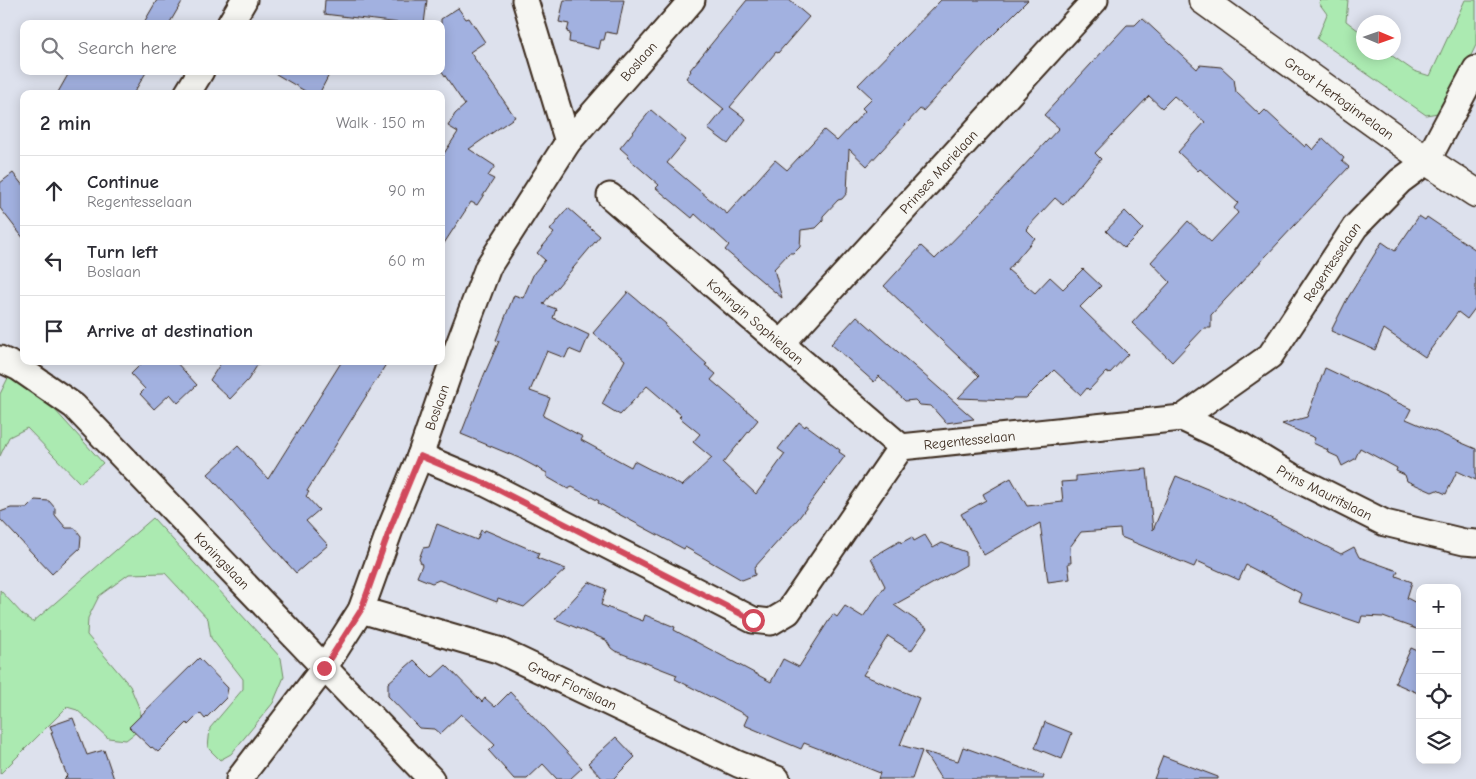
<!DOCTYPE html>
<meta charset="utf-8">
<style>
:root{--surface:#fff;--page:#f7f7f7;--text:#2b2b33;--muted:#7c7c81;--line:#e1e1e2}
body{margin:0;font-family:"Comic Neue",sans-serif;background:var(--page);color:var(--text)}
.controls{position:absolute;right:15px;bottom:15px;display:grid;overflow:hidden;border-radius:10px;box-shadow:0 2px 12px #0003}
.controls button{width:45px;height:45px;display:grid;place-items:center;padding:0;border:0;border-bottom:1px solid var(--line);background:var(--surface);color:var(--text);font:25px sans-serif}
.compass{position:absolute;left:1356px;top:15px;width:45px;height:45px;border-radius:50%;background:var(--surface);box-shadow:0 2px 12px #0003;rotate:92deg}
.stop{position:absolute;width:15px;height:15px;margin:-11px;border:4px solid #d1495b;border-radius:50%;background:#fff}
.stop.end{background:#d1495b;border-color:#fff;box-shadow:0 1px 5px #0008}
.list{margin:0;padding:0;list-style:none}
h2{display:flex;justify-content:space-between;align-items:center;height:65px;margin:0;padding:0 20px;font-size:21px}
h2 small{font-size:16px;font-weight:400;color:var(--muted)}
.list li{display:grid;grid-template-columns:32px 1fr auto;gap:15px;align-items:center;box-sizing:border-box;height:70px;padding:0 20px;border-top:1px solid var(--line)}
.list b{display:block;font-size:19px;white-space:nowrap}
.list p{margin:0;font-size:16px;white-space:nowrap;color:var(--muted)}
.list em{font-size:16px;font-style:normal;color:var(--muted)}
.icon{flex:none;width:28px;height:28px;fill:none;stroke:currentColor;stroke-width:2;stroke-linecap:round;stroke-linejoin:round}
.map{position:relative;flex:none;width:1476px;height:779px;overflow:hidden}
.search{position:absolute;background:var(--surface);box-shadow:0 2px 12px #0003;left:20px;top:20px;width:425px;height:55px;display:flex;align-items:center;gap:12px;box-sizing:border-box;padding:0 18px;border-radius:10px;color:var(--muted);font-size:19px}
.panel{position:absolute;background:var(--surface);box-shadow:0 2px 12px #0003;left:20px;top:90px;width:425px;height:275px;border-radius:10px}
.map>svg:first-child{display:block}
.green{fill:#abeab1;stroke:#738a68}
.building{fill:#a2b1e0;stroke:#3b2a1e}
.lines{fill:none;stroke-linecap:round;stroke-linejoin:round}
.minor-casing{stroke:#3b2a1e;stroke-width:29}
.secondary-casing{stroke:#3b2a1e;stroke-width:31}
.minor{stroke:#f6f6f2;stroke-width:25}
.secondary{stroke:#f6f6f2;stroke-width:28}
.route{stroke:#d1495b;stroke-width:6}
.labels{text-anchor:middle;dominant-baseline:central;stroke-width:4;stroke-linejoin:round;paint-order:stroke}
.street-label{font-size:14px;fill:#3b2a1e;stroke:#f6f6f2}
</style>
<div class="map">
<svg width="1476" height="779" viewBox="0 0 1476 779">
<rect width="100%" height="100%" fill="#dde1ed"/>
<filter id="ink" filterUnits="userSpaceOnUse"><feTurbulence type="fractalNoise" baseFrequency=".02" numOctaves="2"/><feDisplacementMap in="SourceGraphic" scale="10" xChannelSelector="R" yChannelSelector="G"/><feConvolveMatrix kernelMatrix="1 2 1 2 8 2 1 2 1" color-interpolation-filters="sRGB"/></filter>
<g filter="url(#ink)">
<path class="green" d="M 1320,0 L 1348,0 L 1346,21 L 1363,34 L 1364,52 L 1388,53 L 1414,71 L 1430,76 L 1465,0 L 1476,0 L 1476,45 L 1444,112 L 1426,115 L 1317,39 L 1327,14 L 1319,3 Z
M 10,374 L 44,398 L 103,463 L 80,483 L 27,428 L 9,437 L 0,456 L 0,394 Z
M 153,518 L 281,658 L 284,677 L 273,703 L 231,754 L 220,760 L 208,748 L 210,728 L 243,689 L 243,679 L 211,638 L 208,619 L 165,573 L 129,574 L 99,596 L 88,618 L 87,635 L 130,686 L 140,710 L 139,730 L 126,740 L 108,738 L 77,710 L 67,707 L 0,774 L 0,590 L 23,615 L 33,622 Z"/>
<path class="building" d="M 157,0 L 183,0 L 169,24 L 143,24 Z
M 325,0 L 427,0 L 424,24 L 408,24 L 324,14 Z
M 564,0 L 624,0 L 617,34 L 606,32 L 604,40 L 601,40 L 599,49 L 569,42 L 570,33 L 567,32 L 569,24 L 559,22 Z
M 747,0 L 789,0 L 809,17 L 778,53 L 776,52 L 730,107 L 746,119 L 728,144 L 708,129 L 724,109 L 686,78 L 691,71 L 690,70 Z
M 941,0 L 1028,0 L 984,44 L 923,111 L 920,109 L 867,166 L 849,149 L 847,193 L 842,199 L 838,200 L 823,216 L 823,221 L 816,228 L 801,230 L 800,247 L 794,253 L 789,253 L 774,269 L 782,298 L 725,250 L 729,245 L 695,214 L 692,218 L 656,188 L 659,185 L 627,157 L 629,156 L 620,148 L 651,110 L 686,140 L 667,163 L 727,214 L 775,160 L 787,170 L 824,130 L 837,141 L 865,111 L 862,108 L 872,98 L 858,85 Z
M 458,8 L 466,19 L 469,18 L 485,42 L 470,52 L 515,117 L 469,149 L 495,166 L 488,176 L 494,179 L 477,205 L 471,202 L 441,248 L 441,158 L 458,132 L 448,126 L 455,114 L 465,105 L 441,70 L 441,19 Z
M 1142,18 L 1197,69 L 1200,65 L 1221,67 L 1234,79 L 1236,92 L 1260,115 L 1265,110 L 1305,147 L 1307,144 L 1313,150 L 1323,138 L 1344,158 L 1342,161 L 1349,167 L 1211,315 L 1211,328 L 1204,328 L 1172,362 L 1132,323 L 1170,282 L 1151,262 L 1188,221 L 1211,242 L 1238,213 L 1234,208 L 1238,203 L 1200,169 L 1198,171 L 1178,152 L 1205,122 L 1174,96 L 1162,108 L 1149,96 L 1095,153 L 1101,159 L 1063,205 L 1055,198 L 1026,229 L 1035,238 L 1008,270 L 1035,293 L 1050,277 L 1063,289 L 1083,269 L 1101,286 L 1080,307 L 1128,354 L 1109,374 L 1106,372 L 1089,390 L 1087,388 L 1081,395 L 1054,370 L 1026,398 L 1013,398 L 1011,400 L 958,398 L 979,376 L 884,286 L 921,246 L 935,259 L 982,211 L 1059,128 L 1044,115 L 1127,25 L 1135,25 Z
M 70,71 L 147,71 L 133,94 L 57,94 Z
M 271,71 L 331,71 L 319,94 L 310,94 Z
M 13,173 L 24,187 L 24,239 L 0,208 L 0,183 Z
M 568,208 L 600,236 L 543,304 L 556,309 L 553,318 L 589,335 L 581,354 L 569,349 L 565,358 L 547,351 L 530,391 L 550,398 L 543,416 L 583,437 L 581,440 L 631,467 L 634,461 L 682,486 L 712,458 L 693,442 L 700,434 L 679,417 L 681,415 L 647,386 L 620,415 L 602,404 L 625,360 L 593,333 L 628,292 L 666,324 L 665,326 L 707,364 L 705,365 L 716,374 L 711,380 L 758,420 L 723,463 L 756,494 L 785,454 L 778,449 L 799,422 L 805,427 L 806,425 L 840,450 L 839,452 L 845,456 L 798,519 L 754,568 L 755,575 L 742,580 L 685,547 L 684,549 L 598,503 L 599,501 L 572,487 L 568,489 L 547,477 L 547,473 L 519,458 L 461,434 L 484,375 L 499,341 L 496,340 L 514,295 L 523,298 L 534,273 L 545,260 L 537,253 L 554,233 L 550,230 Z
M 1125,211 L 1143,229 L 1124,248 L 1106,231 Z
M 1419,216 L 1425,220 L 1427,217 L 1476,250 L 1476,307 L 1467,319 L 1458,312 L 1425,357 L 1384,329 L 1375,350 L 1331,331 L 1346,301 L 1382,242 L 1395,251 Z
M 857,316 L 914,366 L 974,419 L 946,423 L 931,406 L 920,405 L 915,400 L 905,401 L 879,376 L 874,382 L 831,344 Z
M 144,361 L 175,361 L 197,385 L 178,403 L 170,394 L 154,409 L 140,394 L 145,389 L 131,374 Z
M 222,361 L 260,361 L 248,380 L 230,399 L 210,380 Z
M 342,361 L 388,361 L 307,491 L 309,492 L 306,496 L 319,510 L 306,521 L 328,545 L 296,573 L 208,474 L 238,446 L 268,479 Z
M 1325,368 L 1411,409 L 1406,419 L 1476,449 L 1476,480 L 1457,471 L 1446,494 L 1437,490 L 1432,492 L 1407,481 L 1405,475 L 1396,471 L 1397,468 L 1360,448 L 1355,459 L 1342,466 L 1338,457 L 1327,452 L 1328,450 L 1313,443 L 1315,438 L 1282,424 L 1307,417 Z
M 1147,469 L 1153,530 L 1176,476 L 1241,503 L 1341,554 L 1354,547 L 1359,557 L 1398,571 L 1396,576 L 1412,582 L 1407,598 L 1420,605 L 1419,630 L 1383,617 L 1362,616 L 1360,623 L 1299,602 L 1302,594 L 1246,565 L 1239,580 L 1197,561 L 1194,567 L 1121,537 L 1120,529 L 1081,532 L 1070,547 L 1071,563 L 1068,563 L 1070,579 L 1048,582 L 1040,523 L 984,555 L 961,514 L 986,500 L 983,494 L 1011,478 L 1027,506 L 1063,502 L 1061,482 L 1076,481 L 1076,476 Z
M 35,500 L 49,501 L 55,508 L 55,515 L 66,528 L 75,528 L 81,536 L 80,548 L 52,574 L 0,519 L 0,512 L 11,508 L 27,508 Z
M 437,524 L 477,540 L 481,530 L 484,532 L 485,530 L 539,553 L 537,558 L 566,569 L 524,607 L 498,598 L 497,602 L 439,580 L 432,583 L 417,577 L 422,565 L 419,559 L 423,548 L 429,547 Z
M 925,535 L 933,548 L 942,543 L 966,552 L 966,565 L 894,605 L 927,628 L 911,651 L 888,636 L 863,675 L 919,698 L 900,745 L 922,751 L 912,779 L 878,779 L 880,773 L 853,762 L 804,743 L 801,749 L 744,725 L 748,716 L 675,679 L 677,675 L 615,651 L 611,648 L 606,640 L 555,619 L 589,582 L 606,589 L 601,605 L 643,621 L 645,615 L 675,627 L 674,630 L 771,682 L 783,659 L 799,667 L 833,614 L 837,617 L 845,606 L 863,617 L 885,586 L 871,558 L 900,541 L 901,543 L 912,537 L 914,541 Z
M 1411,648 L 1420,652 L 1420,694 L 1395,683 Z
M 199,658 L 228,688 L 226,698 L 205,719 L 200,713 L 188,725 L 187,723 L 158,752 L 152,747 L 151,748 L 129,727 Z
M 414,660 L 432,678 L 446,665 L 482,702 L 485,698 L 495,707 L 510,692 L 582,768 L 570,779 L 557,779 L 543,764 L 527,779 L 514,779 L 489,751 L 495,745 L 461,714 L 440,734 L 434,729 L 419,728 L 388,696 L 388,683 Z
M 73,718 L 87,755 L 104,750 L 114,779 L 64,779 L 67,776 L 51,733 L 53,733 L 50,726 Z
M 1045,722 L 1072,733 L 1062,759 L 1035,748 Z
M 616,737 L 635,757 L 613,779 L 603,779 L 588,763 Z
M 963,747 L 1044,776 L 1043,779 L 941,779 L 924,752 L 958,761 Z
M 1163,756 L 1218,777 L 1218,779 L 1154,779 Z"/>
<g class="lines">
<defs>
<g id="minor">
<path d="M 525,0 L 568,142"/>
<path d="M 230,24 L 244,0"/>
<path d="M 187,94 L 201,71"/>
<path id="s1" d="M 610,196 L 901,447"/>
<path id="s2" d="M 782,343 L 1095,0"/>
<path id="s3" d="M 0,359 L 19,368 L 74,406 L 431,779"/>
<path id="s4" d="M 1182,418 L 1240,445 L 1291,476 L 1385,523 L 1464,542 L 1476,543"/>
<path id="s5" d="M 420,456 L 487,484 L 753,620 L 771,622 L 788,612 L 901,447 L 1182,418 L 1270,356 L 1355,227 L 1400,181 L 1427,161 L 1476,69"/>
<path id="s6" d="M 361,610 L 498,650 L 738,764 L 777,779"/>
<path id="s7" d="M 239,779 L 324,668 L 361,610 L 391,527 L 420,456 L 456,352 L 488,267 L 568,142 L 692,0"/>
</g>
<g id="secondary">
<path id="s8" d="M 1203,0 L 1427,161 L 1476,193"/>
</g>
</defs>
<use href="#minor" class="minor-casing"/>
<use href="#secondary" class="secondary-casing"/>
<use href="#minor" class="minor"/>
<use href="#secondary" class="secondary"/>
</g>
</g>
<g class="lines" filter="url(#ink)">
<path class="route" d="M 324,668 L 361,610 L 391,526 L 420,456 L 487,484 L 753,620"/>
</g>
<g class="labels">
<g class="street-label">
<text stroke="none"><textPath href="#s7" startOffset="830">Boslaan</textPath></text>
<text stroke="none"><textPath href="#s8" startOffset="168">Groot Hertoginnelaan</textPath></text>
<text stroke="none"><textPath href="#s2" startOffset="232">Prinses Marielaan</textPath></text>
<text stroke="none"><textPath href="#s5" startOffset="1112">Regentesselaan</textPath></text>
<text stroke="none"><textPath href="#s1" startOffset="192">Koningin Sophielaan</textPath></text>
<text stroke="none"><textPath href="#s7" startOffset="425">Boslaan</textPath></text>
<text stroke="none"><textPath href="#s5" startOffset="678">Regentesselaan</textPath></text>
<text stroke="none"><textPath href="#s4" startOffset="161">Prins Mauritslaan</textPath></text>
<text stroke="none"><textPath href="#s3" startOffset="302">Koningslaan</textPath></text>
<text stroke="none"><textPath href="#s6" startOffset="225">Graaf Florislaan</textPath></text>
</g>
</g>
</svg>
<div class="controls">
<button>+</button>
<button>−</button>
<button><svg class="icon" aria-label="locate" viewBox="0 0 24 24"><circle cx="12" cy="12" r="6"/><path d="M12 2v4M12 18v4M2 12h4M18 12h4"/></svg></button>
<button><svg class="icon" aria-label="layers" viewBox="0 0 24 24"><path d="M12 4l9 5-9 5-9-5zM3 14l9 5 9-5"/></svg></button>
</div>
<svg class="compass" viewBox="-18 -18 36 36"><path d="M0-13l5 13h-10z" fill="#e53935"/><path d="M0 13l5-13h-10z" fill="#7c7c81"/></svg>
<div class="stop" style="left:753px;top:620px"></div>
<div class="stop end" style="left:324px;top:668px"></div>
<div class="search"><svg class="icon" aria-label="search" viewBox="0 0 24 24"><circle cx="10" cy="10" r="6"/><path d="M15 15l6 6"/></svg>Search here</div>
<section class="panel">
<h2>2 min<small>Walk · 150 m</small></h2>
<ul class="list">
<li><svg class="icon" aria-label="ahead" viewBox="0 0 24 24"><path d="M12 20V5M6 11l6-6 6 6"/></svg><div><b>Continue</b><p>Regentesselaan</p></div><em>90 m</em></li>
<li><svg class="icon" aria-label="left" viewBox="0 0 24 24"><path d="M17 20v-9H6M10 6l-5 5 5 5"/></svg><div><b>Turn left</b><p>Boslaan</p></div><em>60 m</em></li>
<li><svg class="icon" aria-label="arrive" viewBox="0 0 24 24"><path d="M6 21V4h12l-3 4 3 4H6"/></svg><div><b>Arrive at destination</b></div></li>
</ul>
</section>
</div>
